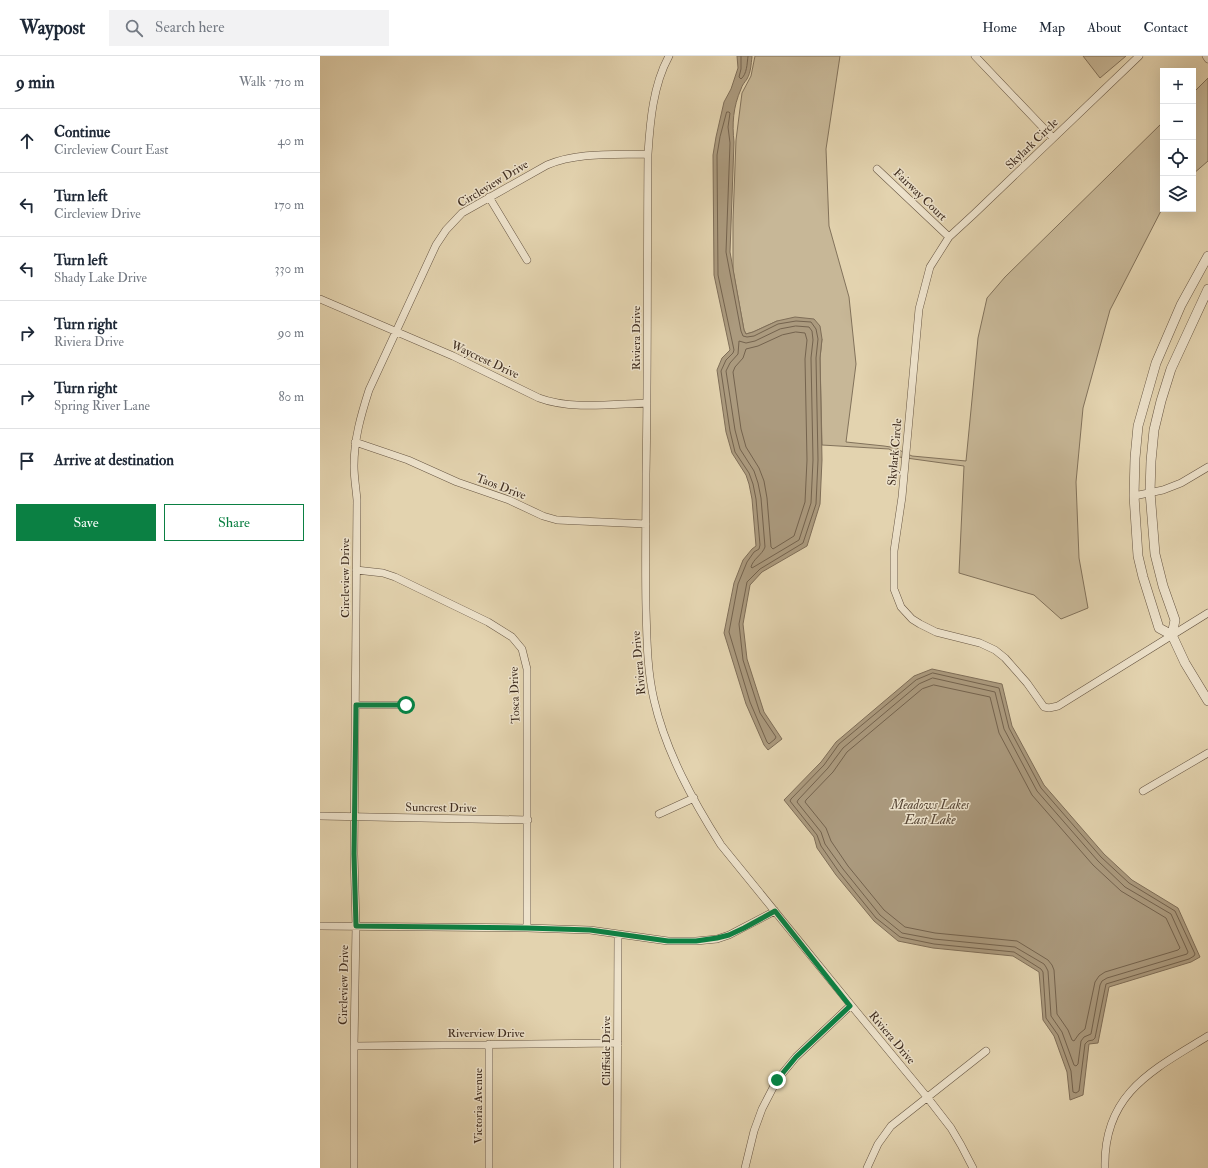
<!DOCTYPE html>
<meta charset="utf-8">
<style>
:root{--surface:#fff;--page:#f2f2f3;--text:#1f2937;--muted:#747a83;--line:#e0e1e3;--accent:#0b8043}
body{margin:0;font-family:"IM FELL Double Pica",serif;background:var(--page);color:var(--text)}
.controls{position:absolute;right:12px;top:12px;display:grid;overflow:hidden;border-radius:0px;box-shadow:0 4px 16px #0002}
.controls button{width:36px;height:36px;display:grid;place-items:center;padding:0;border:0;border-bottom:1px solid var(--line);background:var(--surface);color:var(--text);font:20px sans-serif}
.stop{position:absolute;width:12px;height:12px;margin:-9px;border:3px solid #0b8043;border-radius:50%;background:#fff}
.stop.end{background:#0b8043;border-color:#fff;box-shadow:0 1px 4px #0008}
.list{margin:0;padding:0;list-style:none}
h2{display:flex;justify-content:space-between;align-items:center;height:52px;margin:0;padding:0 16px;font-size:17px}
h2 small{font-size:13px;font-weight:400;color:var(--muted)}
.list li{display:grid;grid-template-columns:26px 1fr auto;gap:12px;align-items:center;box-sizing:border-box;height:64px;padding:0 16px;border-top:1px solid var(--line)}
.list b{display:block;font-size:15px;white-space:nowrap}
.list p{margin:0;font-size:13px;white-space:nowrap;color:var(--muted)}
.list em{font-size:13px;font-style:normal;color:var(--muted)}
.actions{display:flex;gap:8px;padding:12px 16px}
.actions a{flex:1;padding:9px 0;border:1px solid var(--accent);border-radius:0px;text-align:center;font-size:14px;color:var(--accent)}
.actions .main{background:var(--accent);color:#fff}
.icon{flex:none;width:22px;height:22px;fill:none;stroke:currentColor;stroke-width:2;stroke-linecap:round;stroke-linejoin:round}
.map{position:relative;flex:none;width:888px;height:1112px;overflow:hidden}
header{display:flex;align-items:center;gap:24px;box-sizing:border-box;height:56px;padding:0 20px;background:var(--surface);border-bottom:1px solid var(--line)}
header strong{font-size:19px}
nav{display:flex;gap:22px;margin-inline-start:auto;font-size:14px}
.search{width:280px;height:36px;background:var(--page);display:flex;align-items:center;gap:10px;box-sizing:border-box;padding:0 14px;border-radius:0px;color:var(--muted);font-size:15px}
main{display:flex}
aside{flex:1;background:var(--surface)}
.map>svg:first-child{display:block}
.green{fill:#c7b797;stroke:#82725b}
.water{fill:#ab9a7e;stroke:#7f6e58}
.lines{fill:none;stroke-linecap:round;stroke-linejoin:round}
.shore{stroke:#74634e;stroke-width:1}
.minor-casing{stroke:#675643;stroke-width:8}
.tertiary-casing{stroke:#675643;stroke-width:10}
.minor{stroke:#ede2cb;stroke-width:7}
.tertiary{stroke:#ede2cb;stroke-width:9}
.route{stroke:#0b8043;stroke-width:5}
.labels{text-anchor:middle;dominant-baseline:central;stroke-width:3;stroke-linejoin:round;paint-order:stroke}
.street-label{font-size:12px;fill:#3e2c1f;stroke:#ede2cb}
.water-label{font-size:13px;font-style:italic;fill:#594837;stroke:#ede2cb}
</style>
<header>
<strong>Waypost</strong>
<div class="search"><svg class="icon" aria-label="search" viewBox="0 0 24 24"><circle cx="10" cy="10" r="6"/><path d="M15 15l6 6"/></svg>Search here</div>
<nav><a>Home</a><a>Map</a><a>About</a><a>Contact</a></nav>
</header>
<main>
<aside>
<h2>9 min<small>Walk · 710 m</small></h2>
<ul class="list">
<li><svg class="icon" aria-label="ahead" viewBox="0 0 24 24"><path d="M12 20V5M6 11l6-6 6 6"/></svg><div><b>Continue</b><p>Circleview Court East</p></div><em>40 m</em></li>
<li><svg class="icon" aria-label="left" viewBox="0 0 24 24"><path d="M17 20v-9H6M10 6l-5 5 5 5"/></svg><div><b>Turn left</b><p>Circleview Drive</p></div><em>170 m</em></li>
<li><svg class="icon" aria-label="left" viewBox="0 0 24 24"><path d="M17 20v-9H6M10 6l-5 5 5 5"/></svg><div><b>Turn left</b><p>Shady Lake Drive</p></div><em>330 m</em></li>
<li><svg class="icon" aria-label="right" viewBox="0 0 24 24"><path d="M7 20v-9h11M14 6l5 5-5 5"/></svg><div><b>Turn right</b><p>Riviera Drive</p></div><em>90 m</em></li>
<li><svg class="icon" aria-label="right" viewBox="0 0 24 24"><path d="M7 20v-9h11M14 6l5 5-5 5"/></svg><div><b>Turn right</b><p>Spring River Lane</p></div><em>80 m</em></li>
<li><svg class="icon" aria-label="arrive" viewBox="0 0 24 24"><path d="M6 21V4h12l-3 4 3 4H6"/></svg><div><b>Arrive at destination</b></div></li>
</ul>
<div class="actions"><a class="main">Save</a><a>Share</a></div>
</aside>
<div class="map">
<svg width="888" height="1112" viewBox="0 0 888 1112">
<rect width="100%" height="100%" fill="#e3d3af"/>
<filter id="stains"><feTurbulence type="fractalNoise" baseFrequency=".005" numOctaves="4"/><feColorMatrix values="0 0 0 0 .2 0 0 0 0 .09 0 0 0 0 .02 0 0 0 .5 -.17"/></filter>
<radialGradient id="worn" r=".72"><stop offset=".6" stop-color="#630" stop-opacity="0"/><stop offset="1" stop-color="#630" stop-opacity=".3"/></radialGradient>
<path class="green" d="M 435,0 L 520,0 L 506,93 L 509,170 L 529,241 L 536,308 L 526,386 L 564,390 L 577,392 L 581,395 L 592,400 L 646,405 L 658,282 L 667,242 L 685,221 L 843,66 L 843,151 L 790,254 L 763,352 L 756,426 L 759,502 L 768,552 L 741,563 L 714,539 L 639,517 L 644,410 L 579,401 L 574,396 L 569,393 L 502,389 L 500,302 L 502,283 L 457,265 L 433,276 L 426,278 L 424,274 L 413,214 L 413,164 L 416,84 L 422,37 L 431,20 Z
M 763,0 L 806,0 L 780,22 Z
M 888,22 L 888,105 L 873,118 L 873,37 Z"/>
<path class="water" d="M 417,0 L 432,0 L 432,1 C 431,8 431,16 427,23 C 425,26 422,29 421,33 C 413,51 412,68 414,86 L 410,196 L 424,274 L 426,278 L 433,276 L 457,265 L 475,261 L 494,263 L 500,270 L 502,283 L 500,302 L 502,404 L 500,448 L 487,490 L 442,516 L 430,529 L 423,568 L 427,603 L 444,656 L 462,683 L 448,694 L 444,689 L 426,648 L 404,577 L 414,527 L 423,504 L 432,493 L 436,490 L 432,443 L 429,428 L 426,419 L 412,397 L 406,376 L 397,314 L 402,302 L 410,294 L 394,219 L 393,99 L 396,81 L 404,46 L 411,33 L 418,12 Z
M 612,613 L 682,628 L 692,670 L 724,729 L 784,798 L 812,824 L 858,852 L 880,901 L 871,906 L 789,931 L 778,987 L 769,988 L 763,1039 L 750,1044 L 747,1016 L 734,980 L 723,964 L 719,916 L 693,900 L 613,892 L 578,885 L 554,865 L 516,819 L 497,792 L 494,781 L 464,744 L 501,706 L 516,686 L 594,620 Z"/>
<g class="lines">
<path class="shore" d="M 421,0 L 421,13 L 419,21 L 421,23 C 427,18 427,8 428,0
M 407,56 L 409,56 L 410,57 L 408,71 L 410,87 L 406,196 L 421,275 L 423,280 L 427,281 L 434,280 L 458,268 L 476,265 L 491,266 L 496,273 L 498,283 L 496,302 L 498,404 L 496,448 L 483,487 L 440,513 L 427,526 L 419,568 L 423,604 L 440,657 L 456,681 L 455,683 L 449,688 L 447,686 L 430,646 L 409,576 L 418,528 L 427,506 L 434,496 L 439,493 L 440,489 L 436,443 L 433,428 L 429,417 L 415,396 L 410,375 L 401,315 L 406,304 L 413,297 L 414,294 L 398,219 L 397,99 L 400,81 Z
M 476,270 L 489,271 L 492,275 L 493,284 L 491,302 L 493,404 L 491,447 L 479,484 L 432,512 L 431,511 C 433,503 442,499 445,491 L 441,442 L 438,427 L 434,415 L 420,393 L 415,374 L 406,315 L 410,307 L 418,298 L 419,285 L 426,287 L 435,285 L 460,273 Z
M 476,276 L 485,277 L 487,284 L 485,303 L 487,404 L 485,446 L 474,480 L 453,493 L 451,491 L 447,442 L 444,425 L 439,412 L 426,391 L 421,373 L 413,316 L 415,311 L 423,302 L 426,293 L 438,290 L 462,279 Z
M 613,617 L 679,632 L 689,672 L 721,732 L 781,801 L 809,827 L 855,855 L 875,898 L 874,900 L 869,903 L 786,928 L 775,982 L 773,984 L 768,985 L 765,988 L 759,1035 L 756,1037 L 753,1036 L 751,1015 L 738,979 L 726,962 L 723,916 L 721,913 L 694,896 L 614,888 L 580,881 L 556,862 L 519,816 L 501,790 L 497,779 L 470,745 L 471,743 L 504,709 L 519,688 L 596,624 Z
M 613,622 L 675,636 L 684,673 L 717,735 L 778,805 L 805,831 L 851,858 L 868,896 L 867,898 L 787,922 L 782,925 L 780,929 L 771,978 L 764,981 L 761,985 L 758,1008 L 756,1010 L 754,1009 L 742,976 L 731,960 L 728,915 L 726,911 L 724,908 L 695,891 L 614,883 L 582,877 L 560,859 L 523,813 L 505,788 L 501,776 L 477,746 L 478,744 L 508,712 L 523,692 L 599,628 Z
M 614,629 L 670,641 L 679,677 L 712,739 L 773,809 L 801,835 L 846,862 L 860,892 L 858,894 L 785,916 L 779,920 L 775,926 L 765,973 L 759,978 L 754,985 L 752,984 L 748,974 L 737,958 L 734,914 L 732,909 L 728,904 L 697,885 L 615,877 L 585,871 L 564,854 L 528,810 L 511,785 L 506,772 L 485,746 L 486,744 L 513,716 L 527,696 L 602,633 Z"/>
<defs>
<path id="minor" d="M 349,0 C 333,29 330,66 328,98 C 327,204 328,311 326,418 C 326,463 325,508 326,553 C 327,583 327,614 334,644 C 346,696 373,745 401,789 L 531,949 L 607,1041 L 631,1072 L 641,1089 L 653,1112
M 655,0 L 733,82
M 819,0 L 654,158 L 629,181 L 610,211 L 599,253 L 582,441 L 574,495 L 574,533 L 581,551 L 592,563 L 600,568 L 616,576 L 660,587 L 675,594 L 685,602 L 707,627 L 724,651 L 729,652 L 738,650 L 888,557
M 886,0 L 888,3
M 557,113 L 629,181
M 169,141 L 207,204
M 0,243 L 133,300 L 219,342 C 251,354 293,348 327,347
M 35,386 L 88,404 L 137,426 L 189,444 L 223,460 L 237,464 L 326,468
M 814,440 L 843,434 L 861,427 L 888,411
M 36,514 L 63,517 L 75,521 L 168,566 L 192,581 L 202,593 L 207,613 L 207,872
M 36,649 L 86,649
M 823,735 L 888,697
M 339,758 L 374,742
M 0,760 L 208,764
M 0,870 L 207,872 L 270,874 L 348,885 L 376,885 L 397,883 L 409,879 L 455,855
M 34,990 L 298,987
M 34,1112 L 34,990 L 36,870 L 34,798 L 37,444 C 36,432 34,421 34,410 C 34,383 41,359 49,334 L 116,189 L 126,174 L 142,157 L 227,109 C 258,96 294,99 328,98
M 169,1112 L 169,988
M 297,1112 L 298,878
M 425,1112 L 434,1075 L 442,1053 L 457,1024 L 476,1001 L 531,949
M 547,1112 L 558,1088 L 571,1070 L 666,995
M 785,1112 C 783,1037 833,1014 888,980"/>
<path id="tertiary" d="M 888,233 L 851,313 L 841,345 L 834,374 L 831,405 L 830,436 L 835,498 L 843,530 L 855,564 L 852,579 L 865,607 L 888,645
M 852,579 L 839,572 L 823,521 L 818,500 L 814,440 L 815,402 L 818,370 L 836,307 L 861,249 L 888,200"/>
</defs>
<use href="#minor" class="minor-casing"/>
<use href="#tertiary" class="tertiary-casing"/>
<use href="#minor" class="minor"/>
<use href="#tertiary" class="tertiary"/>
</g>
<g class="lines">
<path class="route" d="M 86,649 L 36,649 L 34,798 L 36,870 L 207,872 L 270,874 L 348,885 L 376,885 L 397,882 L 409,879 L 424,872 L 455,855 L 530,950 L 476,1001 L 457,1024"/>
</g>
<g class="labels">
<g class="street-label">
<text transform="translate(712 88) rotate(-44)">Skylark Circle</text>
<text transform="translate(173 128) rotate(-31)">Circleview Drive</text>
<text transform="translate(600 139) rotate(44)">Fairway Court</text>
<text transform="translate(316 282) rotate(-90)">Riviera Drive</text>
<text transform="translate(165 304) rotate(25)">Waycrest Drive</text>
<text transform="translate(575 396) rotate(-85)">Skylark Circle</text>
<text transform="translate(181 431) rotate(21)">Taos Drive</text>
<text transform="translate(25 522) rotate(-90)">Circleview Drive</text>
<text transform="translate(319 607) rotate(-95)">Riviera Drive</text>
<text transform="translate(195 639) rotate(-92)">Tosca Drive</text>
<text transform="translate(121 752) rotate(1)">Suncrest Drive</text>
<text transform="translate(24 929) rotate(-89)">Circleview Drive</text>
<text x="166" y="977">Riverview Drive</text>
<text transform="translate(572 982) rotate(50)">Riviera Drive</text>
<text transform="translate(286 995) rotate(-90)">Cliffside Drive</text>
<text transform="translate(158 1050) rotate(-90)">Victoria Avenue</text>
</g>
<g class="water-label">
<text x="610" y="749">Meadows Lakes<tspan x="610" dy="15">East Lake</tspan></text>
</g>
</g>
<rect width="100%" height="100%" filter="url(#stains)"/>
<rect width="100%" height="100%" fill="url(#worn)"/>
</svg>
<div class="controls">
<button>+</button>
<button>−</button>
<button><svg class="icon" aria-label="locate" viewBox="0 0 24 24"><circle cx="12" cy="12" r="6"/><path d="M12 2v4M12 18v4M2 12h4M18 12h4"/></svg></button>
<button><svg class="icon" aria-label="layers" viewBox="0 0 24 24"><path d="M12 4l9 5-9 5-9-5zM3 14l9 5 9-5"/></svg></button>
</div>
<div class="stop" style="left:86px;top:649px"></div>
<div class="stop end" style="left:457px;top:1024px"></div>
</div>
</main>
